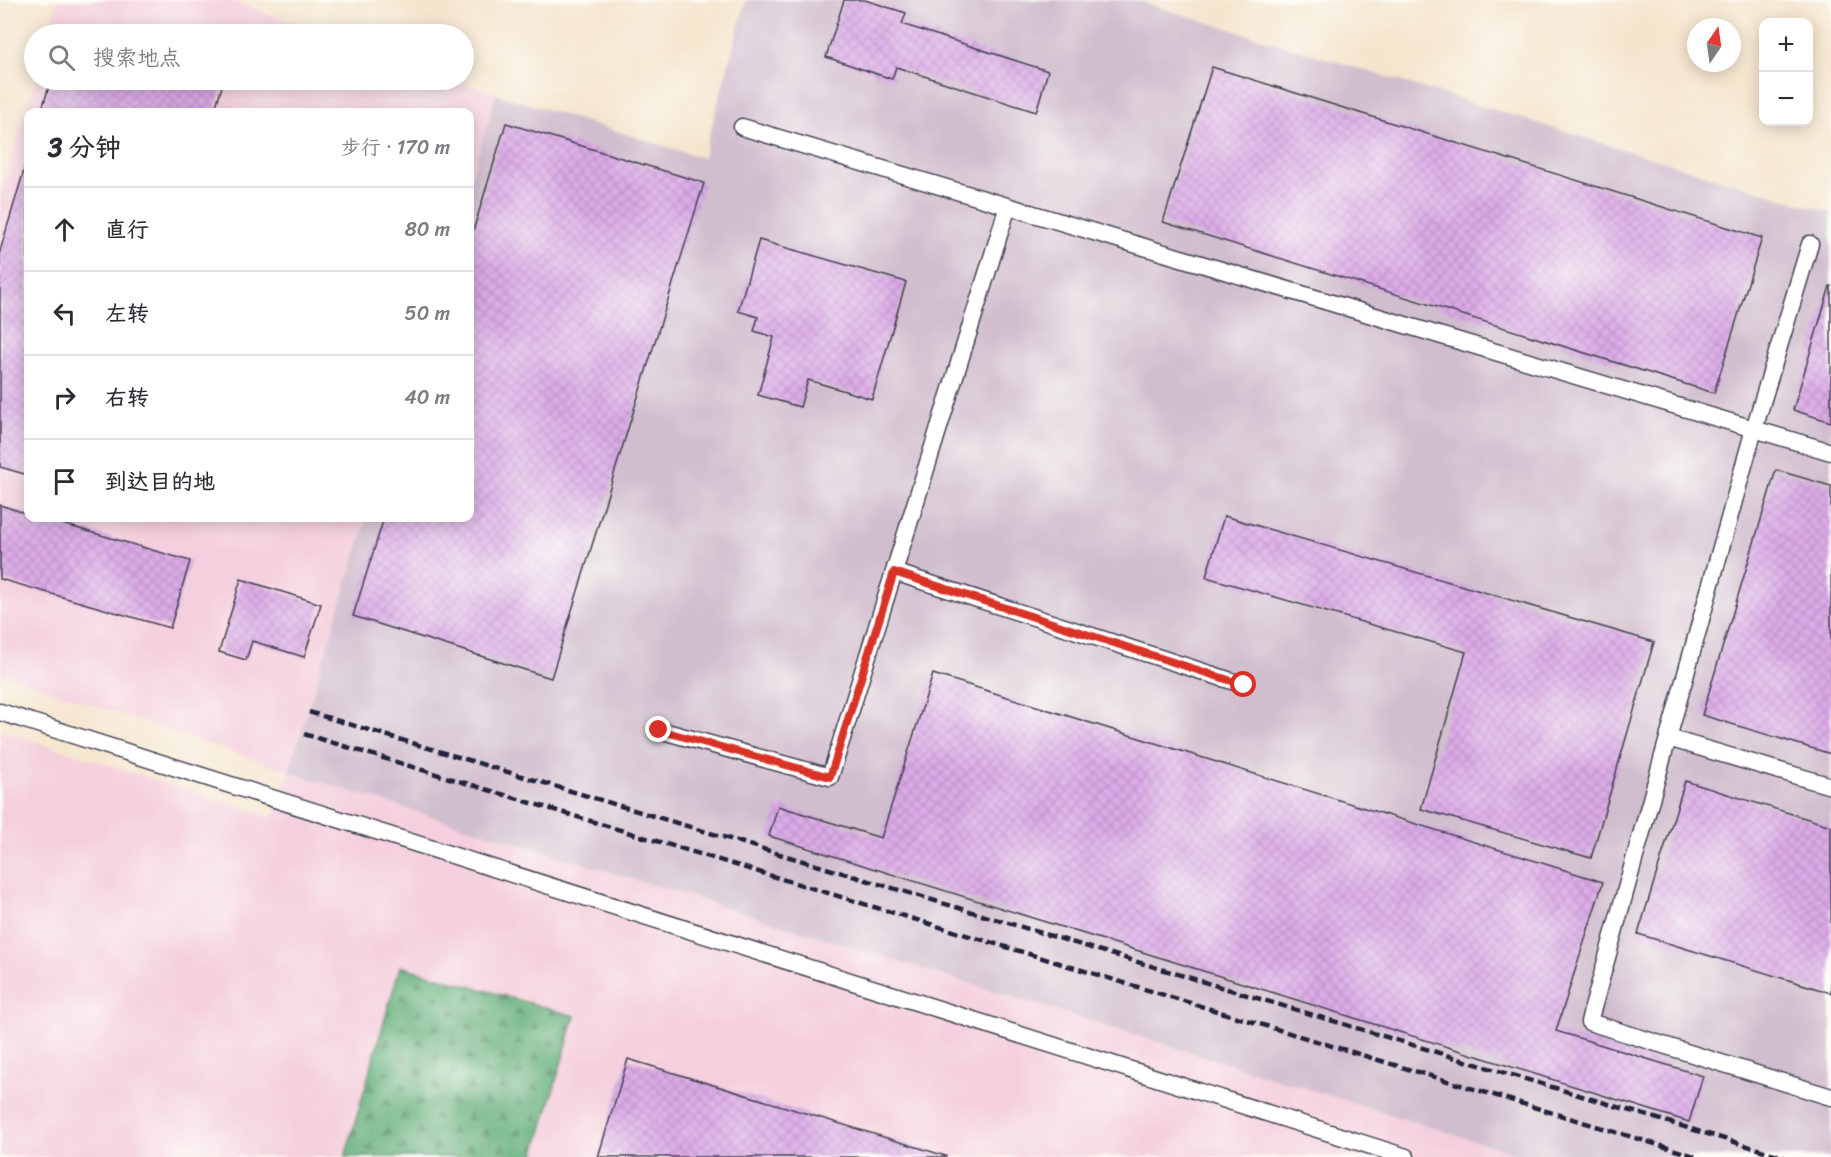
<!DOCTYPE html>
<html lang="zh">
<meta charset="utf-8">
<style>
:root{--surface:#fff;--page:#f2f2f3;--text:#2b2b33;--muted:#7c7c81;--line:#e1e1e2}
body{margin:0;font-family:Sriracha,"LXGW WenKai TC",sans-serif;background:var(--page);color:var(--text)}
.controls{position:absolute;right:18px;top:18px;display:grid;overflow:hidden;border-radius:12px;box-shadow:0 3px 15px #0003}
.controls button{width:54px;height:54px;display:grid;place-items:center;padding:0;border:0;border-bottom:2px solid var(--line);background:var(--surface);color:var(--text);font:30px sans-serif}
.compass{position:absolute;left:1687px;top:18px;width:54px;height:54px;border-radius:50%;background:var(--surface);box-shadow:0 3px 15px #0003;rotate:13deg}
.stop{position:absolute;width:18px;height:18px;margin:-14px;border:4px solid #d93025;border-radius:50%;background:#fff}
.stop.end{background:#d93025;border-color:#fff;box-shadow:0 2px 6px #0008}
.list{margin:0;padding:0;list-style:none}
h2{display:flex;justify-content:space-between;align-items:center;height:78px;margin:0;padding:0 24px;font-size:26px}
h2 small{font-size:20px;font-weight:400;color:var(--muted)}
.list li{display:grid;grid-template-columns:39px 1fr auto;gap:18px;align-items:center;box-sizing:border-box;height:84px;padding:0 24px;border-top:2px solid var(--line)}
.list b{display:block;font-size:22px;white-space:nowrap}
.list em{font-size:20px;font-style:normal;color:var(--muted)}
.icon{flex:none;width:33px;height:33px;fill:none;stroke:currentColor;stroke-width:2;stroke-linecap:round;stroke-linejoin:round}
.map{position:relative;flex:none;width:1831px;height:1157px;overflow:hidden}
.search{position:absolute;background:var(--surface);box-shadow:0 3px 15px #0003;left:24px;top:24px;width:450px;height:66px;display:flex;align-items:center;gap:15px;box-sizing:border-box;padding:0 21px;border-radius:33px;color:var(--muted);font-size:22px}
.panel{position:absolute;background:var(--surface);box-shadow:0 3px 15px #0003;left:24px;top:108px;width:450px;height:414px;border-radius:12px}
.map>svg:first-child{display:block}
.built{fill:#f4cfdd}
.industrial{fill:#d0bdcd}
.forest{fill:url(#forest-firs);stroke:#41685a;stroke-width:1.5}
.building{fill:url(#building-cross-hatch)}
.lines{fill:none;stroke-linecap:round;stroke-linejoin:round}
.lane-casing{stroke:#423f51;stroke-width:19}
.lane{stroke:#fff;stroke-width:16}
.rail{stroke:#22223b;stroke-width:4.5;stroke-dasharray:9 4.5;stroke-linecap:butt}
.route{stroke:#d93025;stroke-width:8}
</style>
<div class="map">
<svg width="1831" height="1157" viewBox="0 0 1831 1157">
<defs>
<pattern id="forest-firs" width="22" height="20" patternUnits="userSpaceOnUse" patternTransform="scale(1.5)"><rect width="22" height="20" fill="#60ad78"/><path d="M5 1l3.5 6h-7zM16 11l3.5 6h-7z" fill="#4f8c64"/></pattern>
<pattern id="building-cross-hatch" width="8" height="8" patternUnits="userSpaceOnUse" patternTransform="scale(1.5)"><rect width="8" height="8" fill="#dbabe7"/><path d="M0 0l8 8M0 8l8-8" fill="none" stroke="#bc93c7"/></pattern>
</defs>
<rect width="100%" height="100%" fill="#fdfcf7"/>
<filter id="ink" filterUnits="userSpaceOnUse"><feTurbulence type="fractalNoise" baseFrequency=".0167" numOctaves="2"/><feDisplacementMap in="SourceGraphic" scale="12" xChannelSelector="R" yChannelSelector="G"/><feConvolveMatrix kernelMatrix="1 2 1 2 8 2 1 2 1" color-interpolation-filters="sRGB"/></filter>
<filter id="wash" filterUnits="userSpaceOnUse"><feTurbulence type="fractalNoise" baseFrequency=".008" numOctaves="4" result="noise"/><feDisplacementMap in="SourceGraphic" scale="24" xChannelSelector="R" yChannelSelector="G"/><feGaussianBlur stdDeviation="1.35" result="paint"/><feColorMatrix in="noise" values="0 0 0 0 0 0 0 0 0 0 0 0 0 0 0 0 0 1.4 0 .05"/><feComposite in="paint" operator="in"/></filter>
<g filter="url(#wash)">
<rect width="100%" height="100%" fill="#f5e5ce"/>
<path class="built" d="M 58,0 L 227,0 L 326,34 L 48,34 Z
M 35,80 L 455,80 L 496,94 L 470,182 L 470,112 L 28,112 L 28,518 L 367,518 L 290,772 L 1527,1157 L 0,1157 L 0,730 L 271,817 L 289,772 L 0,673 L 0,196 Z"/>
<path class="industrial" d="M 746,0 L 1135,0 L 1831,213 L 1831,1157 L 1527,1157 L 289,772 L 367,518 L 470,518 L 470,182 L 496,94 L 703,158 Z"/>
<path class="forest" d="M 400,966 L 575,1016 L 534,1157 L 345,1157 Z"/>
<g id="blocks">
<path class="building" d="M 844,0 L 865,0 L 906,13 L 902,24 L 1048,71 L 1036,112 L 896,67 L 892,79 L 826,57 Z
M 67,25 L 96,34 L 64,34 Z
M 1212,67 L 1762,238 L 1714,393 L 1163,222 Z
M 51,80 L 224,80 L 214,112 L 41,112 Z
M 506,123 L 704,183 L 551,678 L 353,616 L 384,518 L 470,518 L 470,241 Z
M 28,157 L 28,475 L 0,467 L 0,251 Z
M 759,240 L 906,282 L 872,399 L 808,380 L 800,407 L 758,395 L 774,337 L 754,331 L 758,317 L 738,311 Z
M 1830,286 L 1831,286 L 1831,422 L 1793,410 Z
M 1776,470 L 1831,486 L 1831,754 L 1702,715 Z
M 0,505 L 28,514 L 28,518 L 42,518 L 190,561 L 170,628 L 0,579 Z
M 1224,516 L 1654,642 L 1591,858 L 1421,809 L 1466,652 L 1206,577 Z
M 241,579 L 321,604 L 304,657 L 252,641 L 246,660 L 219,652 Z
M 933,674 L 1603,882 L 1556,1031 L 1703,1076 L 1689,1122 L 769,836 L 778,806 L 881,838 Z
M 1685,781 L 1831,826 L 1831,993 L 1638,934 Z
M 628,1059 L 946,1156 L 946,1157 L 598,1157 Z"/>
</g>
</g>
<g filter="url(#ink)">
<use href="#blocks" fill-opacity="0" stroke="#423f51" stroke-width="1.5"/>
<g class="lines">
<defs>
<path id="lane" d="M 742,127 L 1831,452
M 1810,244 L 1754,429 L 1589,1022 L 1831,1097
M 894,572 L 1244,685
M 0,712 L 1406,1157
M 659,730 L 830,777 L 1008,206
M 1668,738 L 1831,786"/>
</defs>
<use href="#lane" class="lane-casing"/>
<use href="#lane" class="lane"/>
<path class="rail" d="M 309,712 L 1784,1157
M 304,734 L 1698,1157"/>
</g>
</g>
<g class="lines" filter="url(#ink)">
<path class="route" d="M 659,730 L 830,777 L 894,572 L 1244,685"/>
</g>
</svg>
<div class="controls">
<button>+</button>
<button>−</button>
</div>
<svg class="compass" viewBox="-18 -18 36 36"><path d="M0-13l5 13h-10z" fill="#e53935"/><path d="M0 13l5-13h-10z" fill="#7c7c81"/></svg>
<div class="stop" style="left:1244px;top:685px"></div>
<div class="stop end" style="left:659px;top:730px"></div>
<div class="search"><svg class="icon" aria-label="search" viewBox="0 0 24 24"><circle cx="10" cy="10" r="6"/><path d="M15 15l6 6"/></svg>搜索地点</div>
<section class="panel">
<h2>3 分钟<small>步行 · 170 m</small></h2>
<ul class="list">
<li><svg class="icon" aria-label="ahead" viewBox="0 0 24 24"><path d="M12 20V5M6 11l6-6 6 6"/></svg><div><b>直行</b></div><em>80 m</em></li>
<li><svg class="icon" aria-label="left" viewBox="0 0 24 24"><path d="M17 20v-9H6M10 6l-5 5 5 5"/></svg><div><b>左转</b></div><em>50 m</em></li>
<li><svg class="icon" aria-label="right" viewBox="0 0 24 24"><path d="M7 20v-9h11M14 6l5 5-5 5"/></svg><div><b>右转</b></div><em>40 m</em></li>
<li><svg class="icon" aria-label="arrive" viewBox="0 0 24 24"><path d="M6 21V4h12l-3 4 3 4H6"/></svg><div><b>到达目的地</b></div></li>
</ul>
</section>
</div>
